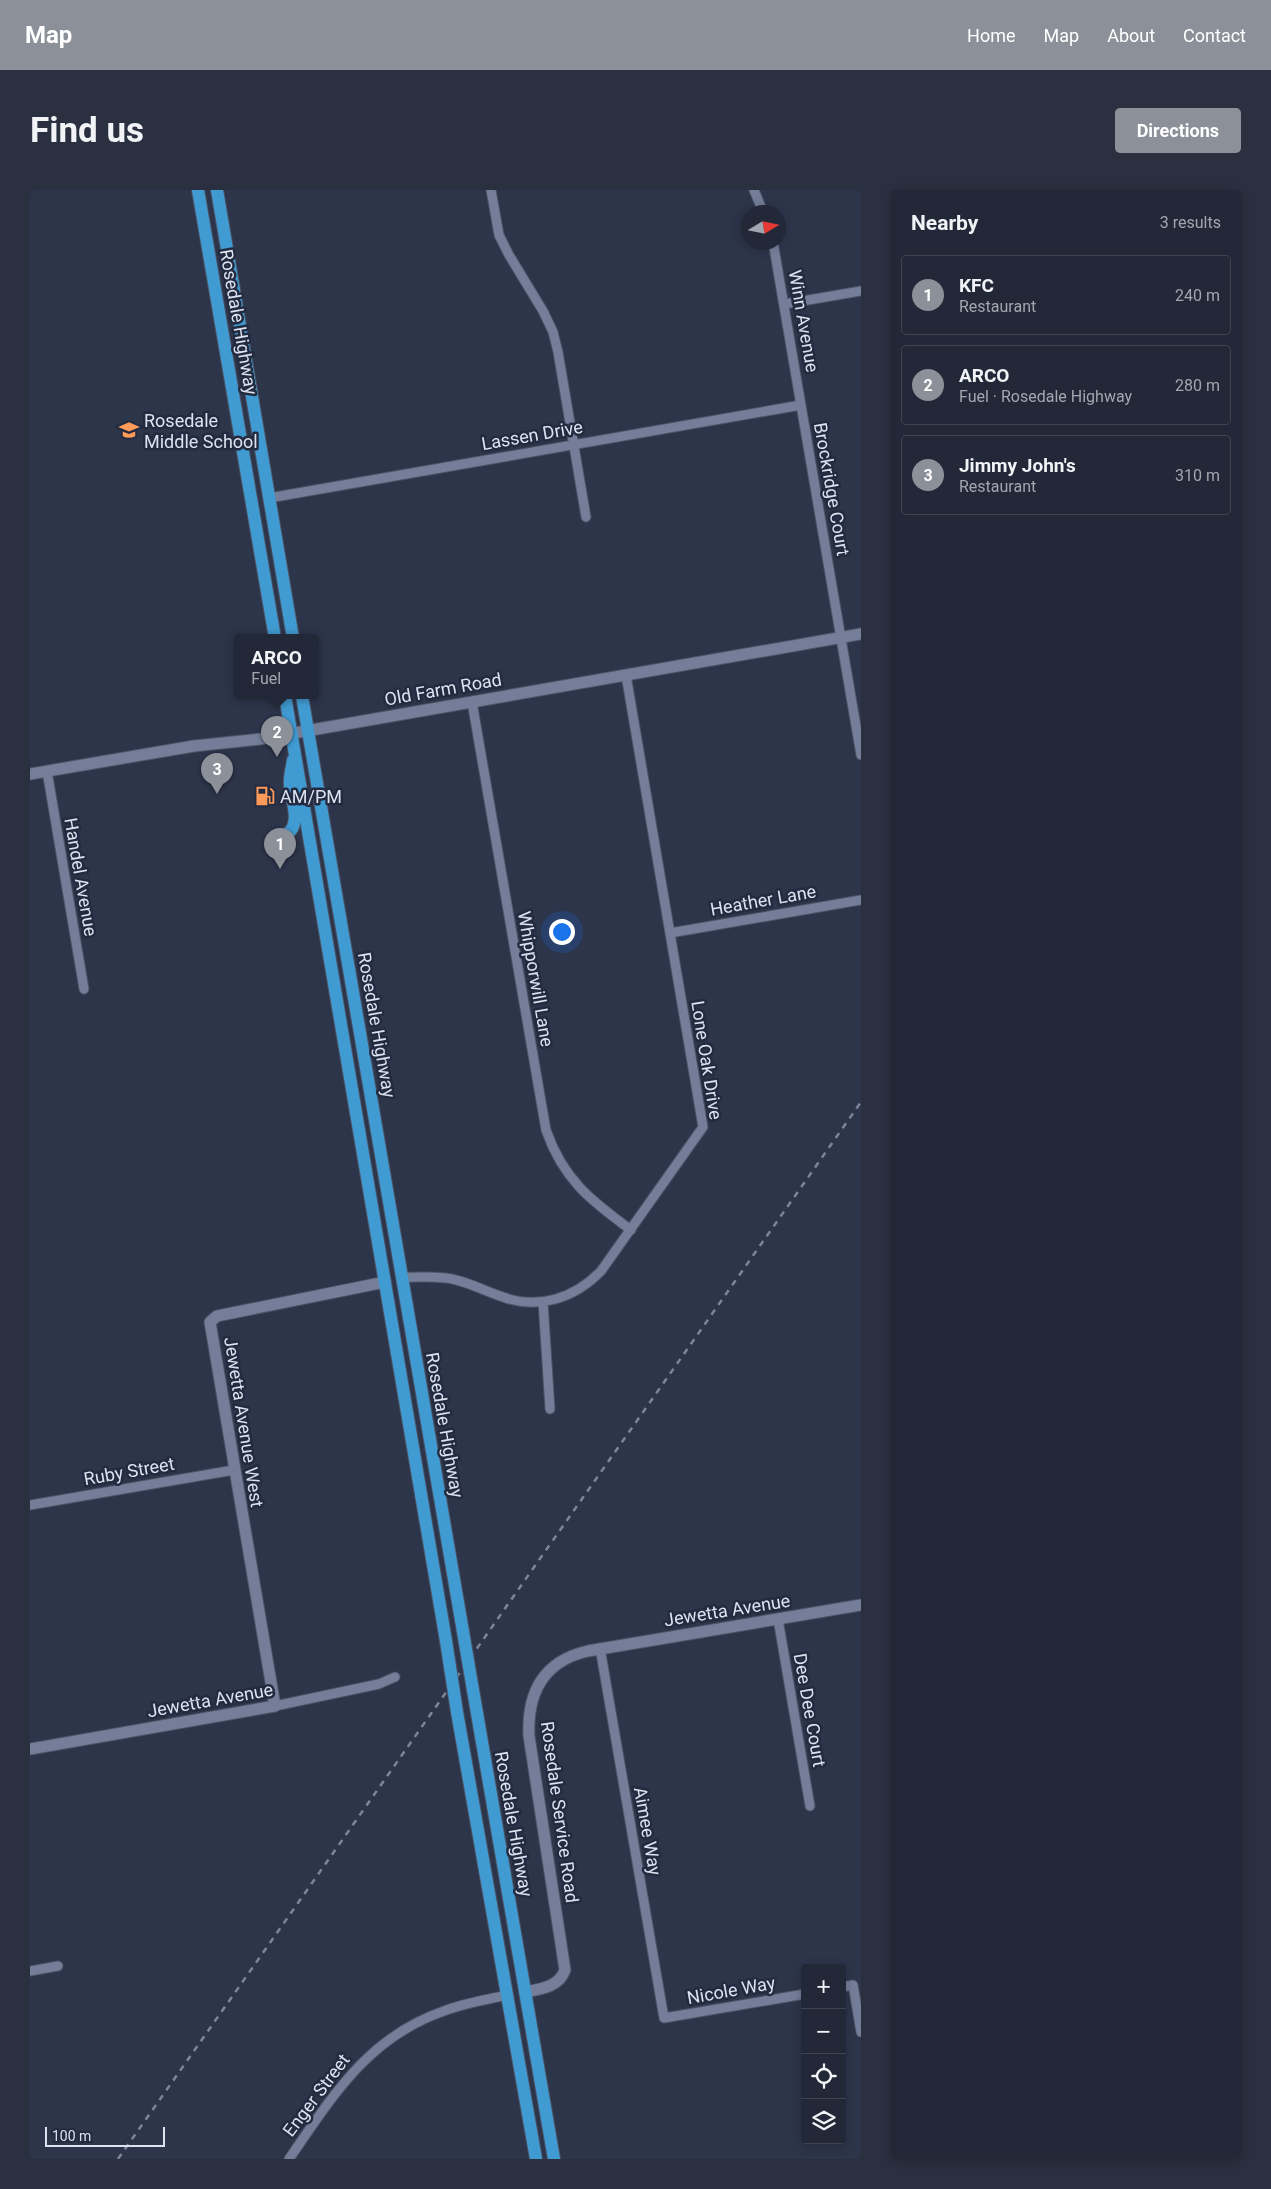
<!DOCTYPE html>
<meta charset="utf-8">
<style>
:root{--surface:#222838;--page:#2a3040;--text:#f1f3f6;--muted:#a2a6ae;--line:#3f4453;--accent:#8c9099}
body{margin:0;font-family:Roboto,sans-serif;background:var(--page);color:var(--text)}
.controls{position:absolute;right:15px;bottom:15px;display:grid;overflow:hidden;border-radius:5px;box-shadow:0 2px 12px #0003}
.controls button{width:45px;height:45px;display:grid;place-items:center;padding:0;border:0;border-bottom:1px solid var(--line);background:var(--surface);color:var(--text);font:25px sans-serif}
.compass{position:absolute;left:711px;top:15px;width:45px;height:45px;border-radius:50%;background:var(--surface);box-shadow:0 2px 12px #0003;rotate:80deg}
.scale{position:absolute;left:15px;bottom:12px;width:120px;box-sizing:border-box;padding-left:5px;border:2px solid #dce2f0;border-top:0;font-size:14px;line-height:18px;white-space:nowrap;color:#dce2f0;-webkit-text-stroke:4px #232b40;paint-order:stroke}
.you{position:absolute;left:531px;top:741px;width:18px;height:18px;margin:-12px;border:4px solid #fff;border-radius:50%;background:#1a73e8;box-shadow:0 0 0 8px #1a73e833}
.badge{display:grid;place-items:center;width:32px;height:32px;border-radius:50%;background:var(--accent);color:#fff;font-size:16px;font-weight:700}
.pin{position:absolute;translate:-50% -41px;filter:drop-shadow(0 1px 2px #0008)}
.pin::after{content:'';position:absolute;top:26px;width:18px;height:15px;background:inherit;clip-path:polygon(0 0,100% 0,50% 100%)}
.popup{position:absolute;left:204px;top:444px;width:85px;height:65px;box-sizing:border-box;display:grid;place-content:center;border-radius:5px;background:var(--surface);filter:drop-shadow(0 1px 4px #0005);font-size:16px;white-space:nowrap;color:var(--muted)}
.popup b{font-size:19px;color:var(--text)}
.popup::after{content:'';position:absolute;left:50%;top:100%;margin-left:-10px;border:10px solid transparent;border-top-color:var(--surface)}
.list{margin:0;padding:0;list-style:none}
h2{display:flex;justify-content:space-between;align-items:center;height:65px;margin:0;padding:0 20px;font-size:21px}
h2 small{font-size:16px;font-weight:400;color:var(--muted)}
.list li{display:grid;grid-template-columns:32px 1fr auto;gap:15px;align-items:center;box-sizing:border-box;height:80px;margin:0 10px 10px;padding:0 10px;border:1px solid var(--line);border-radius:5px}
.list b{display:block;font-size:19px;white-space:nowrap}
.list p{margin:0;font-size:16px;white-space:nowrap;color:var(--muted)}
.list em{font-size:16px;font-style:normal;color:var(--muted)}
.icon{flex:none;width:28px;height:28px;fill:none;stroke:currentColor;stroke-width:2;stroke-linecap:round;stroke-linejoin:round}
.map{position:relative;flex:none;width:831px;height:1969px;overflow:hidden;border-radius:5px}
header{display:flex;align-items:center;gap:30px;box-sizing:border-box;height:70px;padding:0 25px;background:var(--accent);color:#fff}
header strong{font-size:24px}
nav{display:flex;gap:28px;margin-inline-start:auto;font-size:18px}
.intro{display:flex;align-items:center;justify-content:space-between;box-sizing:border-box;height:120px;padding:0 30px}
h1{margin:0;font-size:35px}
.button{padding:12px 22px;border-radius:5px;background:var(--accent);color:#fff;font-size:18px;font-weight:700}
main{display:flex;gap:30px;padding:0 30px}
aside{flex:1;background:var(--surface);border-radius:5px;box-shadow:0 2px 12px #0003}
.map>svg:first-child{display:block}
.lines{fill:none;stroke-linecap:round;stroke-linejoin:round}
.minor-casing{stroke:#4d5366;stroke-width:11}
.tertiary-casing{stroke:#4d5366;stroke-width:13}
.primary-casing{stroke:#4d5366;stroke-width:14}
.minor{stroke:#747e98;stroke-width:9}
.tertiary{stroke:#747e98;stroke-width:11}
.primary{stroke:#409bd2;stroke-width:12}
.rail{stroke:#7e8597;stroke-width:2.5;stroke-dasharray:6 6;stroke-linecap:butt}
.primary-bridge-casing{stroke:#4d5366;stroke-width:14;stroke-linecap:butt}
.primary-bridge{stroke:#409bd2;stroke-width:12}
.labels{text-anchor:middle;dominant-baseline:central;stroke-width:5;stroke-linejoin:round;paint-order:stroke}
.street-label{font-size:18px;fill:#dce2f0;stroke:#232b40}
.poi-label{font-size:18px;fill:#dce2f0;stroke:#232b40;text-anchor:start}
</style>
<header>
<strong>Map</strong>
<nav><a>Home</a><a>Map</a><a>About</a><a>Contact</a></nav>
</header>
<div class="intro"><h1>Find us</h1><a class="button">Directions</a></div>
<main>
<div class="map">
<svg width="831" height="1969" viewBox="0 0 831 1969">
<rect width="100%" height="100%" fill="#2d354b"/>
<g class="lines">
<defs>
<path id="minor" d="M 461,0 L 469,45 L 479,65 L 513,121 L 523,142 L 528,162 L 556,327
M 724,0 L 733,22
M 743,52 L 831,565
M 755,114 L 831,101
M 239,308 L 771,215
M 442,512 L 516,940 C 533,989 560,1010 601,1040
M 17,581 L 54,799
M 640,743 L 831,710
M 372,1087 C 390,1088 409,1085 426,1090 C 443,1094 457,1102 473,1107 C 509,1120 545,1108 571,1081 L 673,937 L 596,485
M 513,1112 L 520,1219
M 0,1315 L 204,1280
M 748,1429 L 780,1616
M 570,1458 L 634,1828 L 775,1804
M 245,1516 L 349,1494 L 365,1487
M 0,1781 L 28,1776
M 812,1797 L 823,1795 L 831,1842
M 259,1969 C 302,1907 338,1847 414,1821 C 434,1813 456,1810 477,1805"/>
<path id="tertiary" d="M 0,584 L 164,556 L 230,549 L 831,444
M 0,1559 L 245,1516 L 180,1132 L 187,1126 L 355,1092
M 495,1802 C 511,1799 529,1797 535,1780 L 499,1546 C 497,1503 513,1471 558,1461 L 831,1415"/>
<path id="primary" d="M 168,0 L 245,448
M 187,0 L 263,448
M 255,506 L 416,1451
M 272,506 L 431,1430
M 257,644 C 272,634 261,610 260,595 C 259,587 262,578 263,570
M 443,1500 L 524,1969
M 427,1522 L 506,1969"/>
</defs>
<use href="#minor" class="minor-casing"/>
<use href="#tertiary" class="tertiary-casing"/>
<use href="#primary" class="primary-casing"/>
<use href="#minor" class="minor"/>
<use href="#tertiary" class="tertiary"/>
<use href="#primary" class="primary"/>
<path class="rail" d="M 88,1969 L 831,912"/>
<defs>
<path id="primary-bridge" d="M 431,1430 L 443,1500
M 416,1451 L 427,1522"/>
</defs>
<use href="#primary-bridge" class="primary-bridge-casing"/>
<use href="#primary-bridge" class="primary-bridge"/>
</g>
<defs>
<symbol id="school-bare" viewBox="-9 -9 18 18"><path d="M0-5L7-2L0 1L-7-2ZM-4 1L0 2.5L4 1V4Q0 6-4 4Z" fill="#fe9b58" stroke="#232b40" stroke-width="2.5" paint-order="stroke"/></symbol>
<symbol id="fuel-bare" viewBox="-9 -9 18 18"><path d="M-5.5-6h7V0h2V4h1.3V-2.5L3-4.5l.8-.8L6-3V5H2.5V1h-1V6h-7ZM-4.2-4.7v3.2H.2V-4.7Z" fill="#fe9b58" stroke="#232b40" stroke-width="2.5" paint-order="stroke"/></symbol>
</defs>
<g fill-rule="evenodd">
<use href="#school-bare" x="85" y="226" width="28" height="28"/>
<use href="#fuel-bare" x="221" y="592" width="28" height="28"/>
</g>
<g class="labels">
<g class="street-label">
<text transform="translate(774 131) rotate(80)">Winn Avenue</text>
<text transform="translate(209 132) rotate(80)">Rosedale Highway</text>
<text transform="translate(502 245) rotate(-10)">Lassen Drive</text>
<text transform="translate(802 299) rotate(80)">Brockridge Court</text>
<text transform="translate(413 499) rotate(-10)">Old Farm Road</text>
<text transform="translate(51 687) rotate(80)">Handel Avenue</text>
<text transform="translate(733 710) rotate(-10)">Heather Lane</text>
<text transform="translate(506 789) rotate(80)">Whipporwill Lane</text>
<text transform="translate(347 835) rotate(80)">Rosedale Highway</text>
<text transform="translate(677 870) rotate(81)">Lone Oak Drive</text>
<text transform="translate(214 1232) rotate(81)">Jewetta Avenue West</text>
<text transform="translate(415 1235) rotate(80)">Rosedale Highway</text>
<text transform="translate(99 1281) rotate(-10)">Ruby Street</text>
<text transform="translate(697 1420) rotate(-9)">Jewetta Avenue</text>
<text transform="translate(180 1510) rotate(-10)">Jewetta Avenue</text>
<text transform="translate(780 1520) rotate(80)">Dee Dee Court</text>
<text transform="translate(530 1622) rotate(82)">Rosedale Service Road</text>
<text transform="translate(484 1634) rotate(80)">Rosedale Highway</text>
<text transform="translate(618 1641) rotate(80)">Aimee Way</text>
<text transform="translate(701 1800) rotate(-10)">Nicole Way</text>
<text transform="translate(286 1905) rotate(-53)">Enger Street</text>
</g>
<g class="poi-label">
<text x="114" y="230">Rosedale<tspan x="114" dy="21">Middle School</tspan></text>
<text x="250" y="606">AM/PM</text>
</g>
</g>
</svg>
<div class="controls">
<button>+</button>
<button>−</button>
<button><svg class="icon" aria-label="locate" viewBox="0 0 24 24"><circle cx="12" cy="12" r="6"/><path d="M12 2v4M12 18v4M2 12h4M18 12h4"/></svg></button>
<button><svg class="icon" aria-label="layers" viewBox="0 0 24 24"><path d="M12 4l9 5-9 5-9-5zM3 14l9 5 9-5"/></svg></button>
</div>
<svg class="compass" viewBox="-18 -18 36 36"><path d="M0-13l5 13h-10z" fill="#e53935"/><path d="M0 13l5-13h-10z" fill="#a2a6ae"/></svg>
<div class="scale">100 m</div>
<div class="you"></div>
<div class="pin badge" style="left:250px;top:679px">1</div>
<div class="pin badge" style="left:247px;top:567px">2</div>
<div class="popup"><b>ARCO</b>Fuel</div>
<div class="pin badge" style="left:187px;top:604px">3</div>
</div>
<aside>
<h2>Nearby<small>3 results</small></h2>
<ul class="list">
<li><span class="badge">1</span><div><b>KFC</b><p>Restaurant</p></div><em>240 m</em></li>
<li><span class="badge">2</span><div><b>ARCO</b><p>Fuel · Rosedale Highway</p></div><em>280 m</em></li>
<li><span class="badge">3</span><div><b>Jimmy John's</b><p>Restaurant</p></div><em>310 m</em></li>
</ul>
</aside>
</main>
